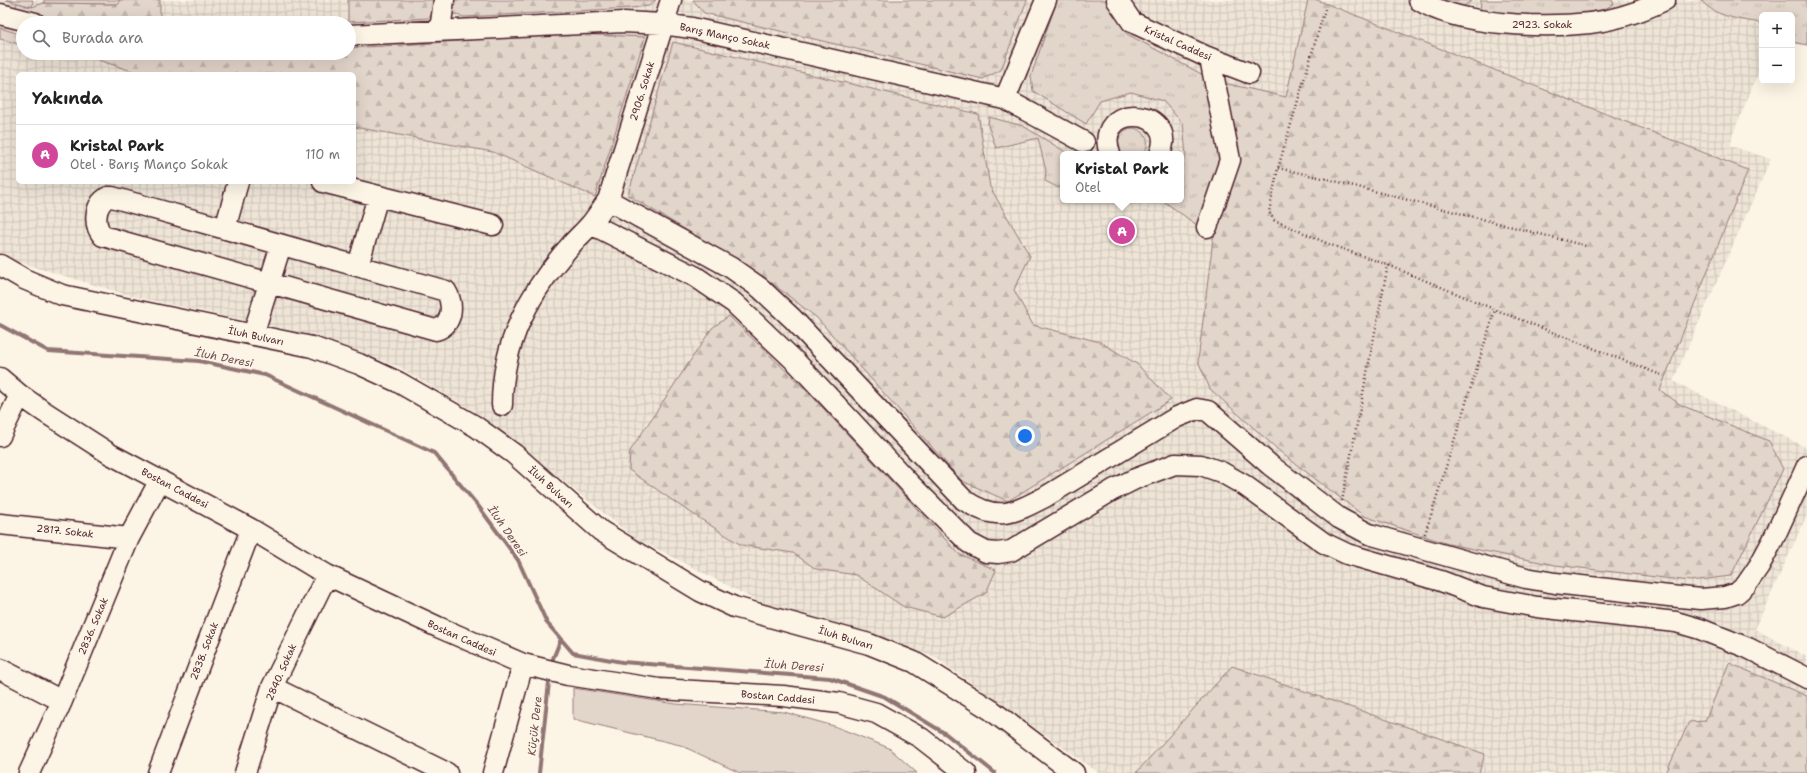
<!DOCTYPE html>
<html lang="tr">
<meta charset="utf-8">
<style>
:root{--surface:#fff;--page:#f6f6f6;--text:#222;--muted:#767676;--line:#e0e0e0;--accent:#4a1f2b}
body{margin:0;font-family:"Shantell Sans",sans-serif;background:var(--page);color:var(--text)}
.controls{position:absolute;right:12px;top:12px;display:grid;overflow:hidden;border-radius:6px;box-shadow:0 4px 16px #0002}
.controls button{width:36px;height:36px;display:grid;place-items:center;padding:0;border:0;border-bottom:1px solid var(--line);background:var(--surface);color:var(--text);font:20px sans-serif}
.you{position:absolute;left:1025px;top:436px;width:14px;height:14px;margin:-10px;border:3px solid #fff;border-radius:50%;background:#1a73e8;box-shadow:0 0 0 6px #1a73e833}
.badge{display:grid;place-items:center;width:26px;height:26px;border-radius:50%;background:var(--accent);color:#fff;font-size:13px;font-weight:700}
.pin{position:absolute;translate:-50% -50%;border:2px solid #fff;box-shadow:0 1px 4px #0006}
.popup{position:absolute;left:1060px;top:151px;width:124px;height:52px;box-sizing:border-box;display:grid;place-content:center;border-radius:6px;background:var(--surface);filter:drop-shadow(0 1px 3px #0005);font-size:13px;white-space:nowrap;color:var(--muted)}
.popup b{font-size:15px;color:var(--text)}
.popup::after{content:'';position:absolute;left:50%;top:100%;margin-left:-8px;border:8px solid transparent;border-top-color:var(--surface)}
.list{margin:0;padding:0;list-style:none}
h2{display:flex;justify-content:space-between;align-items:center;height:52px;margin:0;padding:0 16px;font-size:17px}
h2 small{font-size:13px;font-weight:400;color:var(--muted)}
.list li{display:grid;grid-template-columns:26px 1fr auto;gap:12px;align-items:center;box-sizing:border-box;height:60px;padding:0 16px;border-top:1px solid var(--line)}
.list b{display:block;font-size:15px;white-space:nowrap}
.list p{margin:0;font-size:13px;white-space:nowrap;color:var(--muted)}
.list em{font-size:13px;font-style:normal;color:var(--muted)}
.icon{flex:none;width:22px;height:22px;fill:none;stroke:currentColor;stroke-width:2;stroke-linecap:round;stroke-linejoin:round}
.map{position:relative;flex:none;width:1807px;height:773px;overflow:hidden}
.search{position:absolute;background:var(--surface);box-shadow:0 4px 16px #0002;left:16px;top:16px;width:340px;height:44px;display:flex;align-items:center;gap:10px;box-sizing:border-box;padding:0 14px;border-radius:22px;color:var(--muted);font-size:15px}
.panel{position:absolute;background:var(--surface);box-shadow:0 4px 16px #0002;left:16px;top:72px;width:340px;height:112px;border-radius:6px}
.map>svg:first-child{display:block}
.industrial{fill:url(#industrial-grid);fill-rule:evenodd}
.grass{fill:url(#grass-tufts);stroke:#967a7a}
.forest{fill:url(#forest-firs);stroke:#967a7a}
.park{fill:#e2d5ca;stroke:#967a7a}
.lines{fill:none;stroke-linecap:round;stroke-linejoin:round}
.stream{stroke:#917474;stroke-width:4}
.minor-casing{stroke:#4a1f2b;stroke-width:23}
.path{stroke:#4a1f2b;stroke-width:2.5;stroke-dasharray:1 3;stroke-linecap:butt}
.minor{stroke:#fcf5e5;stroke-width:20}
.labels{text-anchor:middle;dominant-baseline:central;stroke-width:4;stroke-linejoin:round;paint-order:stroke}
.street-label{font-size:10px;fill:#4a1f2b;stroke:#fcf5e5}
.water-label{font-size:11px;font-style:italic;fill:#6d4950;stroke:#fcf5e5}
</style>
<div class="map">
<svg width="1807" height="773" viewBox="0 0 1807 773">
<defs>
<pattern id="industrial-grid" width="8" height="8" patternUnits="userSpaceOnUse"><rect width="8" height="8" fill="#eee5d7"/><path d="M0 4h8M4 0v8" fill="none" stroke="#cec4b9"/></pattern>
<pattern id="grass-tufts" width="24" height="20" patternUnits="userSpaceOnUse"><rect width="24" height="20" fill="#e2d5ca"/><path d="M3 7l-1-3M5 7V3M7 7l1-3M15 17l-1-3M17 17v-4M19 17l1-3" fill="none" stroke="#c3b6ae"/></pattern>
<pattern id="forest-firs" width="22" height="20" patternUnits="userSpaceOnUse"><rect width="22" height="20" fill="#e2d5ca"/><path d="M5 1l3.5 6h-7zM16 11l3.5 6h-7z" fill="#c3b6ae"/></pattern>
</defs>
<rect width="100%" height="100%" fill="#fcf5e5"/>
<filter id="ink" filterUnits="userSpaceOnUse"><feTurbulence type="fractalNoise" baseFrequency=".025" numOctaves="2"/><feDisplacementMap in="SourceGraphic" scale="8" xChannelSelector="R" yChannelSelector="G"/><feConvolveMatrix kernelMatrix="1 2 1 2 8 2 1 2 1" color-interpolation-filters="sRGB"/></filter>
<g filter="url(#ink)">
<path class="industrial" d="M 0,0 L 1807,0 L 1807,45 L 1792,42 L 1792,15 L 1762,15 L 1762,65 L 1732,136 L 1731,146 L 1771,159 L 1673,381 L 1807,448 L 1807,515 L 1755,629 L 1807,657 L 1807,773 L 1099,773 L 933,656 L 885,639 L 765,605 L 632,536 L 482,416 L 397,366 L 279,328 L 131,296 L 18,262 L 0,253 ZM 23,23 L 349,23 L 349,53 L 23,53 ZM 18,74 L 354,74 L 354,182 L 18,182 ZM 1063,154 L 1181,154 L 1181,200 L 1063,200 Z"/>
<path class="grass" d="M 6,0 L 33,0 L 32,7 Z
M 1057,0 L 1108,0 L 1127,34 L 1207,77 L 1223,158 L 1201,228 L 1162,200 L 1181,200 L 1181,164 L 1186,156 L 1183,124 L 1163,101 L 1131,92 L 1100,101 L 1086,124 L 1033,91 L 1031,76 Z
M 1439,0 L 1473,0 L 1464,6 Z
M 1481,0 L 1612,0 L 1614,4 L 1603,10 L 1549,18 L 1480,13 Z
M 1701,0 L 1807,0 L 1807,45 L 1792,42 L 1792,15 L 1762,15 L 1762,23 C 1742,20 1714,17 1701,0 Z
M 0,28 L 23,35 L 23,45 L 0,39 Z
M 989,117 L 1023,126 L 1069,154 L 1063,154 L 1063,182 L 1059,188 L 1045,181 L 1046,171 L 1038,138 L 996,148 L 988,125 Z
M 1132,128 C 1146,129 1152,143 1143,154 L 1122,154 C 1114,143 1119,130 1132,128 Z"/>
<path class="forest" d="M 119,0 L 160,0 L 160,23 L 62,23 L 13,13 L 17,3 L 32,7 L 44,3 L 118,4 Z
M 348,0 L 437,0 L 436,8 L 429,18 L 348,22 Z
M 452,0 L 656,0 L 649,6 L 631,8 L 464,17 L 451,13 Z
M 693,0 L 1027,0 L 1001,70 L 983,79 L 704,13 Z
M 1308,0 L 1317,0 L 1748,170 L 1660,390 L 1681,405 L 1769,441 L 1783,469 L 1731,576 L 1690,581 L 1555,565 L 1448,544 L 1364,516 L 1284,455 L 1210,389 L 1198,361 L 1213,239 L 1235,156 L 1219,82 L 1286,97 Z
M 553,33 L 645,37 L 595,197 L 493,152 L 354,127 L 354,74 L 141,74 L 77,53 L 349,53 L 349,48 L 433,43 Z
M 673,42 L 978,114 L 990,187 L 1030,256 L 1014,290 L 1033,325 L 1100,342 L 1137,364 L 1171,400 L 1008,501 L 962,481 L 817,318 L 764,277 L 628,195 Z
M 729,316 L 810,394 L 959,554 L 996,570 L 986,593 L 943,617 L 904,607 L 856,575 L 816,569 L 793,553 L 741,545 L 679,505 L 629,470 L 630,451 L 712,328 Z
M 1729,663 L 1807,696 L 1807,773 L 1666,773 L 1689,722 L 1705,721 Z
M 1232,666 L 1485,754 L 1479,773 L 1136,773 Z"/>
<path class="park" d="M 44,0 L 119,0 L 119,4 L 44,3 Z
M 573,688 L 676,704 L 784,712 L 834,726 L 889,748 L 917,773 L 740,773 L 680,745 L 573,719 Z"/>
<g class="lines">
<path class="stream" d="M 0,325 L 48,351 L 199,361 L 265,375 L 434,453 L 479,507 L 518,560 L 547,623 L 573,653 L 622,662 L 830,678 L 885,697 L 946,734 L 995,773
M 552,661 L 561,639
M 539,773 L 549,682"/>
<defs>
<path id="minor" d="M 1117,0 L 1132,22 L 1205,56 L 1249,73
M 1419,0 C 1459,26 1543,28 1590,23 C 1615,20 1642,11 1665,0
M 0,14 L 35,23
M 440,31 L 444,0
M 349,35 L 624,22 L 662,24 L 692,28 L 1005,99 L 1084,142
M 1005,99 L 1046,0
M 1110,154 C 1092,101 1180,106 1160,154
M 323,182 L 493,225
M 108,197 L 112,197 L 446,291 C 454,304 453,325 436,330 L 103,236 C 93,225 94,205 108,197 Z
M 608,200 L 730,267 L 760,288 L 793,319 L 964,500 C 997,522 1012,514 1045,497 L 1177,417 L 1197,409 L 1208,411 L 1270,465 L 1339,518 L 1369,534 L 1526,578 L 1555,583 L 1669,596 L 1701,599 L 1725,597 L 1737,593 L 1746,585 L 1759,566 L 1773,540 L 1807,466
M 591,224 L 696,277 L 734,303 L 797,363 L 911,485 L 969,543 L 986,552 L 998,553 L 1011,551 L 1113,490 L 1135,479 L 1175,464 L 1201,465 L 1221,472 L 1244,485 L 1324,543 L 1347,554 L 1441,581 L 1483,597 L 1537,607 L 1676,622 L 1700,629 L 1748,648 L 1807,678
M 1207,227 L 1230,160 L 1210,58
M 225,229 L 238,182
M 0,265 L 24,279 L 62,295 L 312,347 L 359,364 L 398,382 L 475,426 L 514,454 L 601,531 L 700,591 L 734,607 L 869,644 L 914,662 L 991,710 L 1074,773
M 358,266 L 378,196
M 253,335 L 281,245
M 0,378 L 20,395 L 43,411 L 110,454 L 251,529 L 327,575 L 438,627 L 523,664 L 568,675 L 659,689 L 783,696 L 839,703 L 876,713 L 921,738 L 966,773
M 502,405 C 502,342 530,291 571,245 C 577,238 584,232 590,225 C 597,217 602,208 608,200 L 671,0
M 0,436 L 20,395
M 0,524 L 129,538
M 0,669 L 62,701
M 272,687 L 447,773
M 29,773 L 62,701 L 129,538 L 160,480
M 158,773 L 251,529
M 245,773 L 272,687 L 327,575
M 493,773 L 523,664"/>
</defs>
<use href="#minor" class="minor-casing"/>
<path class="path" d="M 1325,9 L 1278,168 L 1269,212 L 1274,220 L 1331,245 L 1388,265 L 1496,310 L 1661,375
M 1278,168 L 1331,180 L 1586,246
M 1342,501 L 1388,265
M 1425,534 L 1495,310"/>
<use href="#minor" class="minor"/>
</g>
</g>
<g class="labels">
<g class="street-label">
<text x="1542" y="24">2923. Sokak</text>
<text transform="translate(725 36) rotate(12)">Barış Manço Sokak</text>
<text transform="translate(1178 43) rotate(24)">Kristal Caddesi</text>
<text transform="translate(642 91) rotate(-73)">2906. Sokak</text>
<text transform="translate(256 336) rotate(12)">İluh Bulvarı</text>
<text transform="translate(551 487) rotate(42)">İluh Bulvarı</text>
<text transform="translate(175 488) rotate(28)">Bostan Caddesi</text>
<text transform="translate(65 531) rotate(6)">2817. Sokak</text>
<text transform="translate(93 626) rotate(-67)">2836. Sokak</text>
<text transform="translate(462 638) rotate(24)">Bostan Caddesi</text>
<text transform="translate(846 638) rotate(17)">İluh Bulvarı</text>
<text transform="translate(204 651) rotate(-69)">2838. Sokak</text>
<text transform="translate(281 672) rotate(-66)">2840. Sokak</text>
<text transform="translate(778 697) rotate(5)">Bostan Caddesi</text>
</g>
<g class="water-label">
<text transform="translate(224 358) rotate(11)">İluh Deresi</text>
<text transform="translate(507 531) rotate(55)">İluh Deresi</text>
<text transform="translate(794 666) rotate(4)">İluh Deresi</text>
<text transform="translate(535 726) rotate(-84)">Küçük Dere</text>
</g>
</g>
</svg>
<div class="controls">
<button>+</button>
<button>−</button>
</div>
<div class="you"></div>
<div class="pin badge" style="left:1122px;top:231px;background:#d1479c">A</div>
<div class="popup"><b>Kristal Park</b>Otel</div>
<div class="search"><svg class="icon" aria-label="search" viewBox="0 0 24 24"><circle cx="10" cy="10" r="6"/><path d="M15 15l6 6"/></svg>Burada ara</div>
<section class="panel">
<h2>Yakında<small></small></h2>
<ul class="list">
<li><span class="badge" style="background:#d1479c">A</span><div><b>Kristal Park</b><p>Otel · Barış Manço Sokak</p></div><em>110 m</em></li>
</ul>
</section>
</div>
